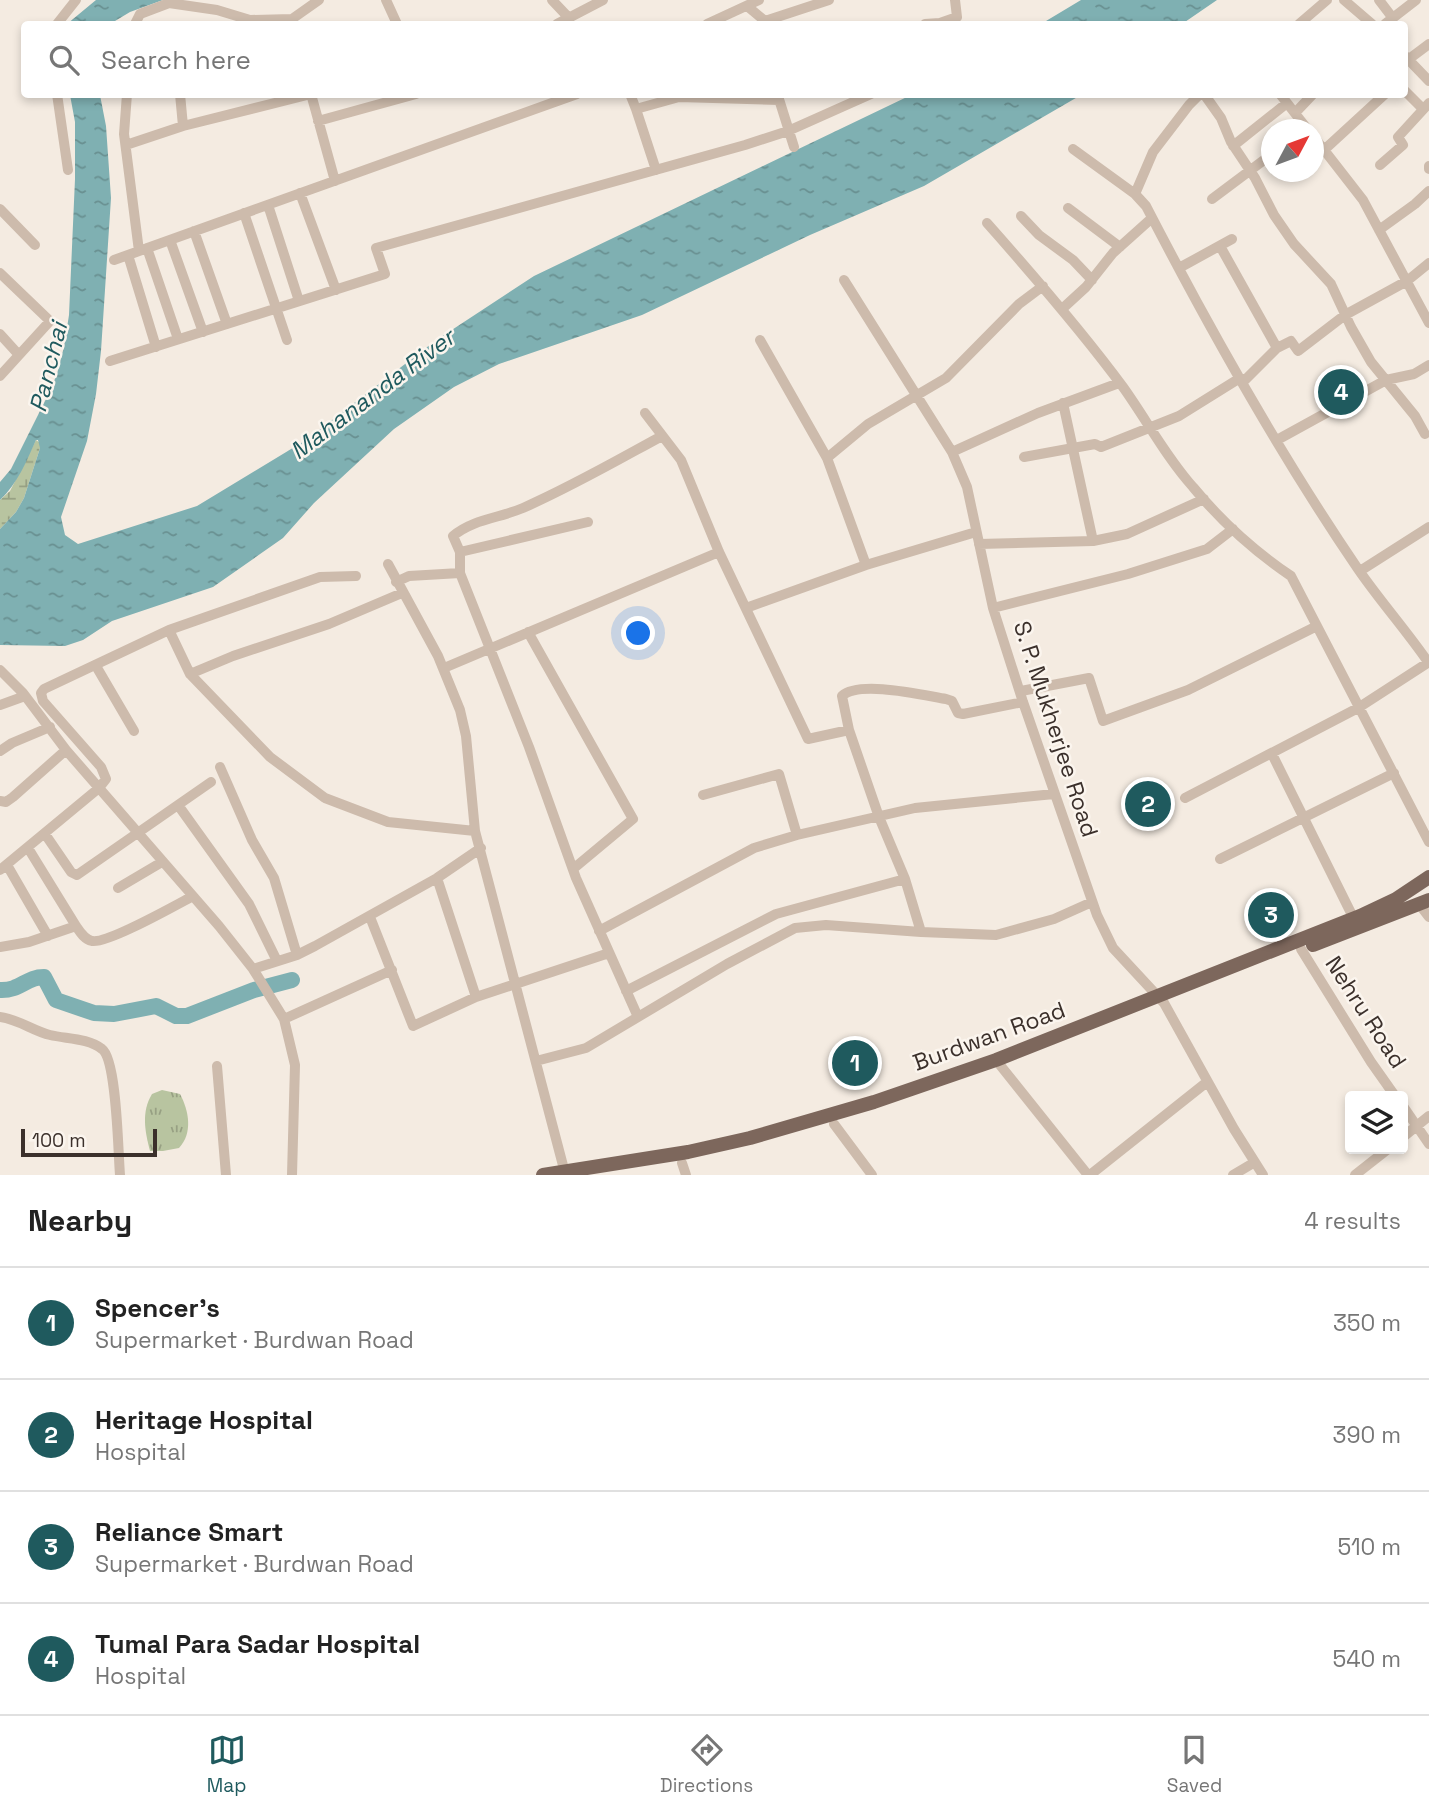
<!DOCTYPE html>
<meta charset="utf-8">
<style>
:root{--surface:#fff;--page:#f2f2f2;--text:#222;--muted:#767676;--line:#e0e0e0;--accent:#1f5a5e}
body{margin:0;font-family:"Space Grotesk",sans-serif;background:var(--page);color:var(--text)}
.controls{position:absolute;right:21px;bottom:21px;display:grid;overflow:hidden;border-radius:7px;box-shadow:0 4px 10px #0003}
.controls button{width:63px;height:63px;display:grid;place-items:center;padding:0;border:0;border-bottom:2px solid var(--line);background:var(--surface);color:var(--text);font:35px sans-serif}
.compass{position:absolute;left:1261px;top:119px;width:63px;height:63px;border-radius:50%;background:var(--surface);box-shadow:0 4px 10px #0003;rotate:49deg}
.scale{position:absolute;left:21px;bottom:18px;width:136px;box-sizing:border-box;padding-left:7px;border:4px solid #3b302b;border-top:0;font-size:19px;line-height:24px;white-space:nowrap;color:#3b302b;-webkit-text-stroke:5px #fbf5ee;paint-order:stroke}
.you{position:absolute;left:639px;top:634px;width:24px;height:24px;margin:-18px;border:5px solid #fff;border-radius:50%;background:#1a73e8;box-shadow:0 0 0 10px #1a73e833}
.badge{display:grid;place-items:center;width:46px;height:46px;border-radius:50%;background:var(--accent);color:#fff;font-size:23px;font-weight:700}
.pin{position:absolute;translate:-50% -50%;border:4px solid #fff;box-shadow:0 2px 7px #0006}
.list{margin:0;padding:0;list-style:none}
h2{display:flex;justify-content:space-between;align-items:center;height:91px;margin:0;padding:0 28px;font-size:30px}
h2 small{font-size:23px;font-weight:400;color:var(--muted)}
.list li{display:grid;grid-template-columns:46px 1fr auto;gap:21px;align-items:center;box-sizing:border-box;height:112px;padding:0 28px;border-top:2px solid var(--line)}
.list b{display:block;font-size:26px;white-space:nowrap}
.list p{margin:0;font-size:23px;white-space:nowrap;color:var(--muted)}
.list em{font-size:23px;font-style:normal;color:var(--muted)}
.icon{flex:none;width:38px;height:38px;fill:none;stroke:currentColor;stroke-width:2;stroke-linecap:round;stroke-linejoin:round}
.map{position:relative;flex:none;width:1429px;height:1175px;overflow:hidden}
.search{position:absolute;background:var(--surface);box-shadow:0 4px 10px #0003;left:21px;right:21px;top:21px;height:77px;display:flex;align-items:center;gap:18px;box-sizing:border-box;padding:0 24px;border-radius:7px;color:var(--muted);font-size:26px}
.sheet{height:539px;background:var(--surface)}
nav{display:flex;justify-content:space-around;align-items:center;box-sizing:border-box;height:98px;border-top:2px solid var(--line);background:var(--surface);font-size:19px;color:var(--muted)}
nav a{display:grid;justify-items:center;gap:4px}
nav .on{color:var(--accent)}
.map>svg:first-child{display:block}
.grass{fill:url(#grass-tufts)}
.wetland{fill:url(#wetland-marsh)}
.water{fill:url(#water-ripples)}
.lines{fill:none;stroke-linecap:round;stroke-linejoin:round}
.river{stroke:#7fb0b2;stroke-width:16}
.minor{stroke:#cdbbac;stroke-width:10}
.major{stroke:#7d675c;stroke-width:14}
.labels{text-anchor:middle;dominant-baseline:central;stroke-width:5;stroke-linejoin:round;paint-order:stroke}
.street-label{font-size:23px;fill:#3b302b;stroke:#fbf5ee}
.water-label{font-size:24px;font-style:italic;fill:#1f5a5e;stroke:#fbf5ee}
</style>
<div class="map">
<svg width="1429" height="1175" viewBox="0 0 1429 1175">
<defs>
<pattern id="grass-tufts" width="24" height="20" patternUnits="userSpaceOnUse" patternTransform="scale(1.75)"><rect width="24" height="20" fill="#b8c4a0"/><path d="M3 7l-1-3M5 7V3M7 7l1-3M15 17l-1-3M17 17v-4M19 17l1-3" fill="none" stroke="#97a083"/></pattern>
<pattern id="wetland-marsh" width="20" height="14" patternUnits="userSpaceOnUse" patternTransform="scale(1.75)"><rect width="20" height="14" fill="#b8c4a0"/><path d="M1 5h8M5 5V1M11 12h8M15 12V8" fill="none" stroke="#97a083"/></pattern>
<pattern id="water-ripples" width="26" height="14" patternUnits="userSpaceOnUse" patternTransform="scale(1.75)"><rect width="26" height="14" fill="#7fb0b2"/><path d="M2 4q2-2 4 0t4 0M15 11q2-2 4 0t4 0" fill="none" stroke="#699091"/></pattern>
</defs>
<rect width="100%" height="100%" fill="#f4ebe1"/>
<path class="grass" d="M 162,1090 L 180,1094 C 189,1111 193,1133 179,1148 L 163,1151 L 150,1151 C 145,1132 141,1112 152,1094 Z"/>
<path class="wetland" d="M 36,440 L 40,443 L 40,448 L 24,498 L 16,512 L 0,529 L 0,500 L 10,491 Z"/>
<path class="water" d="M 96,0 L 163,0 L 130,12 L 110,24 L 67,24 Z
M 1081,0 L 1217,0 L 1182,24 L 1041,24 Z
M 70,95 L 100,95 L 106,126 L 111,198 L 101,351 L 96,394 L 87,441 L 61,517 L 65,535 L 78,544 L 197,506 L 306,440 L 435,341 L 534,276 L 911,95 L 1081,95 L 924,186 L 810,235 L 642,315 L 499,364 L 454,387 L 394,429 L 314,503 L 283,538 L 213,587 L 112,621 L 83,640 L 65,646 L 0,645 L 0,529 L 16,512 L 24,498 L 40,448 L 38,440 L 36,440 C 26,462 18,483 0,500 L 0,482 L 11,469 L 49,393 L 57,374 L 64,347 L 69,315 L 75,179 L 75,122 Z"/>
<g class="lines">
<path class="river" d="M 0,990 C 20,991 26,977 44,977 L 56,1000 L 94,1013 L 114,1014 L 156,1006 L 176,1016 L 187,1016 L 254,990 L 292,980"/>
<path class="minor" d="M 386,0 L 397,24
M 552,0 L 569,18
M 1344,0 L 1372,24
M 1379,0 L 1392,17
M 747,6 L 765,21 L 829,0
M 57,24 L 76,0
M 135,24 L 140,14 L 169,3 L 217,10 L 250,20 L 292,19 L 319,0
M 557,24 L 603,0
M 707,24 L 759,0
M 925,24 L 940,23 L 957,17 L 955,0
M 1299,24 L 1327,0
M 1385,24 L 1416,0
M 1404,55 L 1429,81
M 1409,59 L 1429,44
M 1404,90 L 1423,109
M 57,94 L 68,170
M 127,94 L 124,134 L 139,251
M 180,94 L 183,126
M 630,94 L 636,109 L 679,97 L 779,100
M 1204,94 L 1221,118 L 1231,142 L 1255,178 L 1274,215 L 1294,244 L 1331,284 L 1351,327 L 1371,362 L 1415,416 L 1425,434
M 1280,94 L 1308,130
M 778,96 L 794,147
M 636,109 L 656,170
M 1295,113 L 1313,94
M 318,121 L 416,94
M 1314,137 L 1363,200 L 1429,323
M 126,145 L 183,126 L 311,94 L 335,181
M 1233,146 L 1287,103
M 1073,149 L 1135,194 L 1146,206 C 1210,330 1279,453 1358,569 C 1380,601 1406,630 1428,662
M 1324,150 L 1385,94
M 1380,165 L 1403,145 L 1398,137 L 1429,103
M 1429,166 L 1429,169
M 300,193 L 336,290
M 1135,194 L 1153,152 L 1189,105 L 1200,94
M 1212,199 L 1272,154
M 268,205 L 299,301
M 1068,208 L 1120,247
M 0,209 L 35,245
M 244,213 L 287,340
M 1021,216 L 1039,235 L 1073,260 L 1092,280
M 987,223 C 1034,276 1081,330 1123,387 C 1146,419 1166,457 1193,487 C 1221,521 1254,551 1291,576 L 1429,842
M 1379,230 L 1415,204 L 1429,191
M 194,231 L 227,324
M 170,240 L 203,332
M 1220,246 L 1277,348 L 1243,382
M 147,248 L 178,339
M 128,255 L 156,347
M 114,260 L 577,94
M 1179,268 L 1232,239
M 0,273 L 50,321 L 0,376
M 844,280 L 952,452 L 967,487 L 993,608 L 1023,702 L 1097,915 L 1113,948 L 1164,1003 L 1234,1129 L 1263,1175
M 1062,309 L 1086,287 L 1113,253 L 1152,218
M 0,334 L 19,355
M 760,340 L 827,458 L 866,565
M 1277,348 L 1291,341 L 1298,351 L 1345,315 L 1407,281 L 1429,263
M 110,361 L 385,274 L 376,248 L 745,145 L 788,131 L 871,94
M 1063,403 L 1093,541
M 645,413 L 681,460 L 719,552 L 808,739 L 849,730 L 879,817 L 905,879 L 921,932
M 1277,440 L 1386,380 L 1414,374 L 1429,365
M 952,452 L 1038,413 L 1119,383
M 1024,457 L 1095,444 L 1101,447 L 1179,416 L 1240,378
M 827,458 L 868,424 L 946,378 L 1019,304 L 1043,286
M 979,544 L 1093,541 L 1127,534 L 1204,499
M 460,552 L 588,522
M 388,564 L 438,656 L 460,710 L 466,736 L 475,831 L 565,1173
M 1360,571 L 1429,527
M 460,573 L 529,747 L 576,878 L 638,1017
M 396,582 L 409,576 L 460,573 L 460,552 L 453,536 C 473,519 500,518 523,508 C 571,487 616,461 662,436
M 746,608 L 866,565 L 976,532
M 993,608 L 1128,574 L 1207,549 L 1233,529
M 169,630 L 190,674 L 270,757 L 325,798 L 388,822 L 475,831
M 528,632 L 633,819 L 573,869
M 96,666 L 134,731
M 444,668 L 719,552
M 0,670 L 23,693 L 66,750 L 219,926 L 253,969 L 284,1019 L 295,1065 L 292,1175
M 190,674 L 233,656 L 329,624 L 402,593
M 1021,691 L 1089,678 L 1103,721 L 1188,690 L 1317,626
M 0,705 L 25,696
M 849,730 L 842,696 C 859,680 922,695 946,699 L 952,701 L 958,713 L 963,714 L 1023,702
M 0,751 L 12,743 L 50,727
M 1272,754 L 1354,919
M 220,767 L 252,840 L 274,878 L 297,955
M 703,795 L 779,774 L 797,835
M 1185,798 L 1358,708 L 1429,662
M 0,801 L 6,802 L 13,797 L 66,750
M 178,805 L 249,904 L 277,961
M 45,834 L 71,872 L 77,875 L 211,782
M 28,848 L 76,926 C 80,932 84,939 92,941 C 107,944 176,905 193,896
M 1220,859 L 1394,773
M 7,865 L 48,936
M 0,870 L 99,788 L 106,779 L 101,767 L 43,701 L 41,693 L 44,689 L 169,630 L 320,577 L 356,576
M 437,878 L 476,997
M 118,888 L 162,862
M 1419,904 L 1429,917
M 370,917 L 413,1026 L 476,997 L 609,953
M 599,931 L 754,848 L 797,835 L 915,808 L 1054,794
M 0,947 L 29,942 L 76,926
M 1301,949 L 1371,1062 L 1395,1096
M 253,969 L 297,955 L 315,946 L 437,878 L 481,848
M 626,991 L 776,914 L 905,879
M 0,1017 C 18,1019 33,1031 50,1035 C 67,1039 88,1038 102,1049 C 117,1060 118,1152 120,1175
M 284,1019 L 392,970
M 996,1060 L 1088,1175
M 536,1061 L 586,1048 L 727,964 L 795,928 L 826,925 L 921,932 L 996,935 L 1054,919 L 1092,902
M 217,1066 L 226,1175
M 1403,1106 L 1429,1144
M 834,1124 L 872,1175
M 1403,1137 L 1429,1116
M 682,1163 L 686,1175
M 1090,1175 L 1207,1082
M 1233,1175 L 1255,1162
M 1355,1175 L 1388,1149"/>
<path class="major" d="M 1313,945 L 1429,900
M 543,1175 L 688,1152 L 750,1138 L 874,1102 L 996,1060 L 1360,916 L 1396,899 L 1429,877"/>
</g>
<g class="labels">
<g class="street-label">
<text transform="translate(1056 729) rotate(72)">S. P. Mukherjee Road</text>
<text transform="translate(1366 1012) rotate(57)">Nehru Road</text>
<text transform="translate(989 1036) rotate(-20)">Burdwan Road</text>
</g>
<g class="water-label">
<text transform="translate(48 367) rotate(-76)">Panchai</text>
<text transform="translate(372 394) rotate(-37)">Mahananda River</text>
</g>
</g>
</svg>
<div class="controls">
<button><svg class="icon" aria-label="layers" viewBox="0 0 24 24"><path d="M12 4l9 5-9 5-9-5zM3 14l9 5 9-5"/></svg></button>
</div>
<svg class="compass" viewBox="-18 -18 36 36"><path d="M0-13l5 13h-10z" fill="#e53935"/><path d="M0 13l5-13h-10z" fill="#767676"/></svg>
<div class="scale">100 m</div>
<div class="you"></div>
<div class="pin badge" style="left:855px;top:1063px">1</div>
<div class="pin badge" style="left:1148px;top:804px">2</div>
<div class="pin badge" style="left:1271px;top:915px">3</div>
<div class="pin badge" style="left:1341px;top:392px">4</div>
<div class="search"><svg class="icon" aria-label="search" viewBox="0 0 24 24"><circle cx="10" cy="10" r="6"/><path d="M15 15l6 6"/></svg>Search here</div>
</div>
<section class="sheet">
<h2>Nearby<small>4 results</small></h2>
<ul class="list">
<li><span class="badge">1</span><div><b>Spencer's</b><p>Supermarket · Burdwan Road</p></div><em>350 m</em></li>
<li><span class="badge">2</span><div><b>Heritage Hospital</b><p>Hospital</p></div><em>390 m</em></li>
<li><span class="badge">3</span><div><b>Reliance Smart</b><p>Supermarket · Burdwan Road</p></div><em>510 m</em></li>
<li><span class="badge">4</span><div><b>Tumal Para Sadar Hospital</b><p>Hospital</p></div><em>540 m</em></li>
</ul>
</section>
<nav>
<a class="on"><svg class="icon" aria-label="map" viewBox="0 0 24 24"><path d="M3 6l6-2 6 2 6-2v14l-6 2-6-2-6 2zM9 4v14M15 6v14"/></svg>Map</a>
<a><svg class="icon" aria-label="directions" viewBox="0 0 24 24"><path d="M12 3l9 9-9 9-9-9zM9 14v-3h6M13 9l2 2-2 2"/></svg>Directions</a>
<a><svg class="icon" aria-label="saved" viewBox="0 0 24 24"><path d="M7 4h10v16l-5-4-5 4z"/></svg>Saved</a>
</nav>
